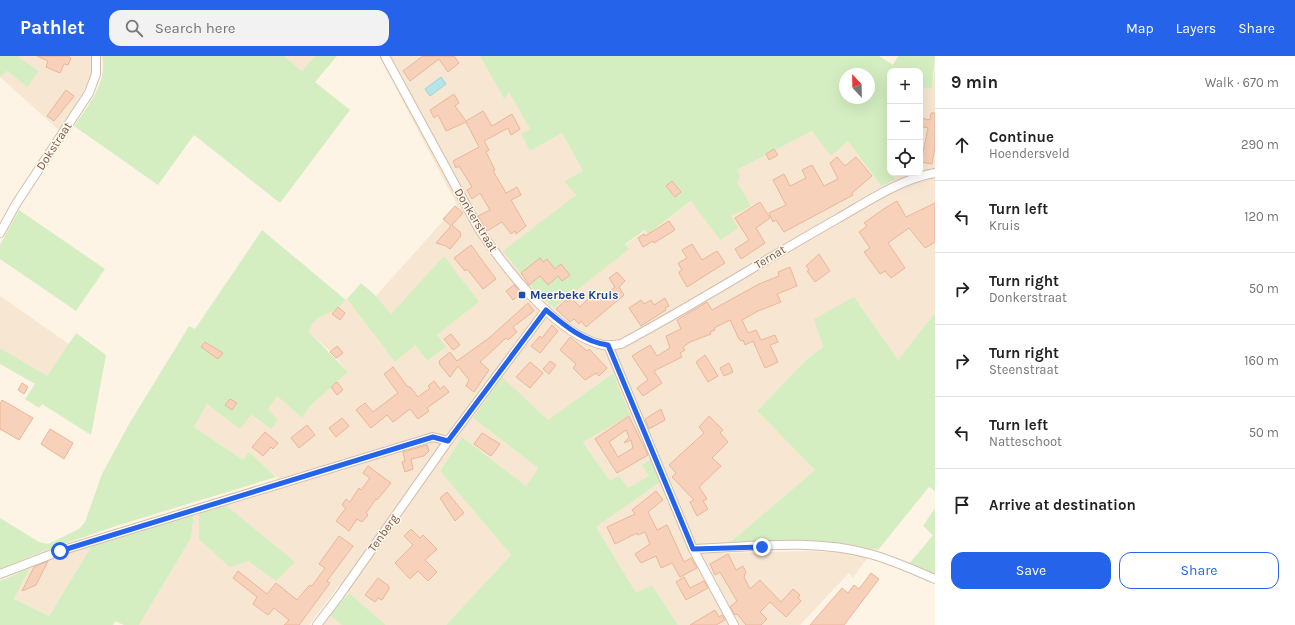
<!DOCTYPE html>
<meta charset="utf-8">
<style>
:root{--surface:#fff;--page:#f2f2f2;--text:#222;--muted:#767676;--line:#e0e0e0;--accent:#2563eb}
body{margin:0;font-family:Karla,sans-serif;background:var(--page);color:var(--text)}
.controls{position:absolute;right:12px;top:12px;display:grid;overflow:hidden;border-radius:8px;box-shadow:0 4px 16px #0002}
.controls button{width:36px;height:36px;display:grid;place-items:center;padding:0;border:0;border-bottom:1px solid var(--line);background:var(--surface);color:var(--text);font:20px sans-serif}
.compass{position:absolute;left:839px;top:12px;width:36px;height:36px;border-radius:50%;background:var(--surface);box-shadow:0 4px 16px #0002;rotate:338deg}
.stop{position:absolute;width:12px;height:12px;margin:-9px;border:3px solid #2563eb;border-radius:50%;background:#fff}
.stop.end{background:#2563eb;border-color:#fff;box-shadow:0 1px 4px #0008}
.list{margin:0;padding:0;list-style:none}
h2{display:flex;justify-content:space-between;align-items:center;height:52px;margin:0;padding:0 16px;font-size:17px}
h2 small{font-size:13px;font-weight:400;color:var(--muted)}
.list li{display:grid;grid-template-columns:26px 1fr auto;gap:12px;align-items:center;box-sizing:border-box;height:72px;padding:0 16px;border-top:1px solid var(--line)}
.list b{display:block;font-size:15px;white-space:nowrap}
.list p{margin:0;font-size:13px;white-space:nowrap;color:var(--muted)}
.list em{font-size:13px;font-style:normal;color:var(--muted)}
.actions{display:flex;gap:8px;padding:12px 16px}
.actions a{flex:1;padding:9px 0;border:1px solid var(--accent);border-radius:12px;text-align:center;font-size:14px;color:var(--accent)}
.actions .main{background:var(--accent);color:#fff}
.icon{flex:none;width:22px;height:22px;fill:none;stroke:currentColor;stroke-width:2;stroke-linecap:round;stroke-linejoin:round}
.map{position:relative;flex:none;width:935px;height:569px;overflow:hidden}
header{display:flex;align-items:center;gap:24px;box-sizing:border-box;height:56px;padding:0 20px;background:var(--accent);color:#fff}
header strong{font-size:19px}
nav{display:flex;gap:22px;margin-inline-start:auto;font-size:14px}
.search{width:280px;height:36px;background:var(--page);display:flex;align-items:center;gap:10px;box-sizing:border-box;padding:0 14px;border-radius:12px;color:var(--muted);font-size:15px}
main{display:flex}
aside{flex:1;background:var(--surface)}
.map>svg:first-child{display:block}
.residential{fill:#f7e6d2}
.green{fill:#d4eec1;fill-rule:evenodd}
.water{fill:#b7e4ea;stroke:#9cd4dd}
.building{fill:#f7d1b9;stroke:#ebb698;fill-rule:evenodd}
.lines{fill:none;stroke-linecap:round;stroke-linejoin:round}
.street-casing{stroke:#d4bdac;stroke-width:10}
.street{stroke:#fff;stroke-width:8}
.route{stroke:#2563eb;stroke-width:5}
.transit-dot{fill:#1a4fb4;stroke:#fff8ed;stroke-width:1.5}
.labels{text-anchor:middle;dominant-baseline:central;stroke-width:3;stroke-linejoin:round;paint-order:stroke}
.street-label{font-size:12px;fill:#7a5847;stroke:#fff8ed}
.transit-label{font-size:12px;font-weight:bold;fill:#164399;stroke:#fff8ed;text-anchor:start}
</style>
<header>
<strong>Pathlet</strong>
<div class="search"><svg class="icon" aria-label="search" viewBox="0 0 24 24"><circle cx="10" cy="10" r="6"/><path d="M15 15l6 6"/></svg>Search here</div>
<nav><a>Map</a><a>Layers</a><a>Share</a></nav>
</header>
<main>
<div class="map">
<svg width="935" height="569" viewBox="0 0 935 569">
<rect width="100%" height="100%" fill="#fef4e5"/>
<path class="residential" d="M 21,0 L 93,0 L 92,17 L 84,35 L 60,75 L 0,21 L 7,15 L 27,31 L 19,2 Z
M 284,0 L 315,0 L 302,15 Z
M 379,0 L 480,0 L 504,43 L 509,35 L 530,73 L 521,78 L 530,95 L 562,77 L 583,115 L 564,125 L 577,138 L 533,173 L 628,192 L 625,189 L 646,174 L 648,178 L 692,145 L 720,184 L 731,160 L 737,114 L 812,75 L 848,85 L 881,130 L 894,124 L 895,117 L 920,117 L 920,31 L 932,33 L 935,14 L 935,257 L 898,305 L 854,242 L 815,263 L 823,291 L 808,302 L 757,355 L 815,414 L 727,489 L 724,497 L 812,495 L 845,497 L 868,501 L 853,522 L 849,517 L 800,569 L 678,569 L 652,529 L 636,538 L 596,471 L 660,425 L 649,420 L 627,433 L 619,420 L 610,426 L 583,385 L 613,317 L 548,364 L 473,362 L 538,412 L 526,430 L 462,381 L 440,415 L 511,499 L 446,569 L 386,569 L 339,529 L 309,569 L 139,569 L 191,482 L 194,457 L 199,455 L 199,483 L 248,505 L 276,525 L 223,447 L 286,429 L 249,397 L 243,404 L 194,371 L 207,348 L 240,372 L 250,359 L 271,373 L 268,354 L 277,340 L 302,362 L 309,351 L 348,316 L 332,297 L 309,276 L 312,266 L 320,259 L 334,254 L 347,243 L 395,306 L 415,289 L 429,305 L 446,291 L 437,279 L 479,246 L 391,258 L 376,240 L 457,149 Z
M 0,240 L 69,288 L 46,321 L 0,292 Z
M 94,486 L 49,560 L 14,543 L 30,512 L 36,507 Z
M 329,559 L 342,569 L 322,569 Z"/>
<path class="green" d="M 0,0 L 21,0 L 19,2 L 39,15 L 27,31 L 7,15 L 0,21 Z
M 102,0 L 284,0 L 302,15 L 315,0 L 337,0 L 315,26 L 350,54 L 280,147 L 194,79 L 158,129 L 74,70 C 88,49 108,27 102,0 Z
M 480,0 L 879,0 L 893,9 L 898,0 L 935,0 L 932,33 L 920,31 L 920,15 L 890,15 L 890,117 L 895,117 L 894,124 L 881,130 L 848,85 L 831,100 L 812,75 L 737,114 L 740,120 L 737,126 L 751,150 L 731,160 L 738,172 L 720,184 L 691,145 L 648,178 L 645,174 L 625,188 L 629,193 L 554,252 L 530,229 L 503,195 L 576,139 L 564,125 L 583,115 L 562,77 L 530,95 L 521,78 L 530,73 L 509,36 L 504,43 ZM 845,18 L 869,18 L 869,42 L 845,42 Z
M 19,154 L 105,213 L 76,255 L 0,203 L 0,189 Z
M 262,174 L 346,244 C 342,247 338,252 334,254 C 320,262 315,259 309,276 L 348,316 L 309,351 L 302,362 L 277,340 L 268,354 L 278,364 L 271,373 L 251,359 L 240,373 L 207,348 L 194,371 L 243,404 L 249,396 L 276,421 L 116,470 L 49,493 L 0,513 L 0,462 L 39,486 L 48,488 L 79,473 L 85,466 L 102,418 L 129,368 L 189,270 L 195,273 Z
M 444,200 L 479,246 L 437,279 L 446,291 L 428,305 L 415,289 L 395,306 L 347,243 L 361,227 L 376,240 L 391,258 Z
M 854,241 L 898,304 L 935,257 L 935,435 L 929,431 L 878,494 L 829,487 L 727,489 L 815,414 L 757,355 L 808,302 L 823,291 L 814,263 Z
M 76,277 L 106,299 L 91,379 L 42,348 L 39,352 L 25,343 L 35,328 L 0,308 L 0,292 L 47,320 Z
M 613,317 L 630,359 L 583,386 L 610,425 L 619,420 L 628,432 L 649,420 L 642,409 L 651,403 L 661,425 L 596,471 L 636,537 L 652,529 L 678,569 L 446,569 L 511,499 L 440,415 L 462,381 L 526,430 L 538,412 L 473,362 L 502,321 L 548,364 Z
M 223,447 L 295,506 L 276,525 L 248,505 L 230,511 L 199,483 L 199,455 Z
M 935,452 L 935,520 L 909,508 L 933,479 L 923,470 Z
M 194,457 L 191,482 L 139,569 L 124,569 L 115,565 L 113,569 L 0,569 L 0,525 L 30,512 L 14,543 L 49,560 L 94,486 Z
M 349,537 L 386,569 L 342,569 L 329,559 Z"/>
<path class="water" d="M 441,21 L 446,28 L 430,40 L 425,33 Z"/>
<path class="building" d="M 37,0 L 68,0 L 71,2 L 68,9 L 64,8 L 60,17 L 46,11 L 48,5 Z
M 423,0 L 454,0 L 459,7 L 448,16 L 439,3 L 410,25 L 403,15 Z
M 66,34 L 74,40 L 54,65 L 47,60 Z
M 454,38 L 459,47 L 455,50 L 466,65 L 483,55 L 492,70 L 512,58 L 520,73 L 511,79 L 508,72 L 484,85 L 489,94 L 486,96 L 495,114 L 493,115 L 506,137 L 517,131 L 521,139 L 511,144 L 526,170 L 516,178 L 515,175 L 511,178 L 502,166 L 487,175 L 478,160 L 490,154 L 480,137 L 472,143 L 467,134 L 472,131 L 459,110 L 456,112 L 453,105 L 479,91 L 466,66 L 446,75 L 438,59 L 434,62 L 430,54 Z
M 931,57 L 935,57 L 935,91 L 932,108 L 921,106 L 928,72 L 920,70 L 921,62 L 930,64 Z
M 774,93 L 778,99 L 769,104 L 766,98 Z
M 837,101 L 845,110 L 856,101 L 872,120 L 852,137 L 853,139 L 784,176 L 776,164 L 773,166 L 769,157 L 786,149 L 773,124 L 784,118 L 790,130 L 806,122 L 802,114 L 812,109 L 824,130 L 838,123 L 830,107 Z
M 672,125 L 681,136 L 675,141 L 666,130 Z
M 897,145 L 906,161 L 935,147 L 935,186 L 925,192 L 909,172 L 888,187 L 905,212 L 891,222 L 885,215 L 880,218 L 864,196 L 870,192 L 859,176 L 867,170 L 864,167 L 885,152 Z
M 760,146 L 770,162 L 756,172 L 765,187 L 741,203 L 735,193 L 749,184 L 735,162 Z
M 455,150 L 463,157 L 452,169 L 460,176 L 461,180 L 450,193 L 446,190 L 436,187 L 451,170 L 443,163 Z
M 669,165 L 675,174 L 654,187 L 653,185 L 643,191 L 638,182 L 644,178 L 645,180 Z
M 692,188 L 702,204 L 717,195 L 725,207 L 687,231 L 680,219 L 679,216 L 682,214 L 678,207 L 687,202 L 682,194 Z
M 471,189 L 496,223 L 483,233 L 467,213 L 465,215 L 454,202 Z
M 819,198 L 830,215 L 815,226 L 807,215 L 809,214 L 806,210 Z
M 540,202 L 543,206 L 547,203 L 555,213 L 561,208 L 570,219 L 562,225 L 558,220 L 548,229 L 540,220 L 529,229 L 521,217 Z
M 790,211 L 797,230 L 777,238 L 781,246 L 758,255 L 742,264 L 748,277 L 756,274 L 761,284 L 775,279 L 778,286 L 770,289 L 778,306 L 765,312 L 753,285 L 745,289 L 743,284 L 741,285 L 739,283 L 730,264 L 714,272 L 715,274 L 710,276 L 711,278 L 690,286 L 683,291 L 685,294 L 680,297 L 682,301 L 654,315 L 662,327 L 643,340 L 637,332 L 648,324 L 632,300 L 650,289 L 657,300 L 670,292 L 666,280 L 681,273 L 677,264 L 707,246 L 712,254 L 759,228 L 779,220 L 778,216 Z
M 617,216 L 625,225 L 619,231 L 624,239 L 586,271 L 581,265 L 579,268 L 574,263 L 570,266 L 556,253 L 566,244 L 568,246 L 571,242 L 580,251 L 596,235 L 603,241 L 615,231 L 609,222 Z
M 514,229 L 521,237 L 513,244 L 506,235 Z
M 665,242 L 669,250 L 665,252 L 666,254 L 641,270 L 629,252 L 641,244 L 644,248 L 651,244 L 654,249 Z
M 528,247 L 534,255 L 513,271 L 517,276 L 508,284 L 506,282 L 480,306 L 489,314 L 474,336 L 466,330 L 469,324 L 458,310 L 450,321 L 440,309 L 439,305 L 450,296 L 457,305 L 489,282 Z
M 338,251 L 345,257 L 340,264 L 332,258 Z
M 552,269 L 558,275 L 540,297 L 531,290 L 540,280 L 542,282 Z
M 451,278 L 460,289 L 453,294 L 444,283 Z
M 570,281 L 587,295 L 589,293 L 607,312 L 599,320 L 596,317 L 585,324 L 573,312 L 576,308 L 560,294 Z
M 205,286 L 223,297 L 218,303 L 201,291 Z
M 337,290 L 343,297 L 336,302 L 330,296 Z
M 705,299 L 718,320 L 708,326 L 696,306 Z
M 550,305 L 556,309 L 549,318 L 543,313 Z
M 530,306 L 543,317 L 530,332 L 516,321 Z
M 729,307 L 733,316 L 724,320 L 720,312 Z
M 393,311 L 407,330 L 411,332 L 418,341 L 430,332 L 428,330 L 434,325 L 440,333 L 444,330 L 449,336 L 427,352 L 429,355 L 418,363 L 410,353 L 393,366 L 387,359 L 371,372 L 356,354 L 365,347 L 373,356 L 398,337 L 384,318 Z
M 337,326 L 343,334 L 337,339 L 331,331 Z
M 22,327 L 28,331 L 24,338 L 18,334 Z
M 230,343 L 237,347 L 232,354 L 225,349 Z
M 2,344 L 33,362 L 19,384 L 0,373 L 0,348 Z
M 661,353 L 665,364 L 649,373 L 645,363 Z
M 629,360 L 648,399 L 617,417 L 595,383 ZM 626,374 L 629,381 L 624,387 L 631,384 L 633,392 L 618,401 L 609,386 Z
M 709,360 L 723,374 L 720,377 L 728,386 L 712,402 L 721,410 L 699,431 L 707,443 L 703,445 L 708,453 L 697,460 L 690,446 L 694,444 L 672,421 L 676,417 L 669,409 L 704,377 L 699,371 Z
M 342,362 L 349,370 L 336,381 L 329,372 Z
M 307,369 L 315,379 L 299,392 L 291,382 Z
M 50,373 L 73,387 L 64,403 L 41,388 Z
M 265,376 L 278,387 L 273,393 L 271,391 L 263,400 L 252,391 Z
M 482,377 L 500,388 L 491,400 L 474,388 Z
M 427,389 L 429,395 L 424,400 L 411,403 L 413,413 L 405,416 L 402,406 L 405,405 L 403,396 Z
M 368,410 L 391,427 L 377,444 L 376,443 L 366,457 L 368,459 L 362,466 L 357,463 L 349,475 L 336,465 L 346,452 L 342,449 L 346,443 L 350,446 L 359,432 L 361,434 L 370,422 L 363,417 Z
M 656,435 L 663,444 L 648,456 L 657,474 L 667,469 L 684,506 L 691,502 L 697,512 L 680,521 L 672,507 L 661,512 L 656,500 L 641,507 L 635,498 L 650,488 L 645,476 L 638,479 L 637,477 L 615,488 L 607,471 L 635,458 L 632,454 Z
M 447,436 L 464,457 L 455,465 L 440,442 Z
M 411,473 L 420,482 L 423,479 L 437,493 L 425,504 L 437,516 L 428,525 L 418,515 L 410,523 L 395,507 L 413,489 L 404,480 Z
M 339,480 L 353,490 L 327,525 L 330,527 L 299,569 L 284,569 L 289,564 L 274,552 L 268,559 L 253,548 L 257,541 L 233,522 L 238,515 L 267,538 L 276,527 L 297,544 L 307,532 L 310,529 L 312,530 L 325,512 L 319,508 Z
M 728,498 L 736,514 L 743,510 L 746,516 L 744,521 L 750,533 L 760,524 L 781,546 L 793,533 L 800,539 L 798,542 L 801,545 L 786,561 L 770,546 L 760,556 L 767,563 L 761,569 L 746,569 L 737,558 L 735,559 L 730,551 L 737,545 L 720,516 L 715,519 L 710,508 Z
M 48,505 L 36,529 L 22,535 L 34,511 Z
M 871,517 L 879,523 L 844,569 L 810,569 L 842,532 L 848,537 L 854,529 L 859,533 Z
M 684,521 L 690,532 L 704,525 L 708,532 L 686,544 L 676,526 Z
M 378,522 L 389,530 L 389,533 L 382,544 L 378,542 L 375,546 L 365,539 Z
M 715,554 L 719,561 L 722,559 L 725,564 L 716,569 L 690,569 Z"/>
<g class="lines">
<defs>
<path id="street" d="M 385,0 L 479,173 C 505,212 556,279 603,289 C 609,290 615,289 621,288 C 694,249 764,204 837,163 C 867,146 900,123 935,117
M 0,177 L 16,148 L 89,37 L 96,18 L 96,0
M 608,289 L 693,493 L 734,569
M 693,493 C 751,491 813,482 870,498 C 892,504 914,514 935,523
M 0,518 L 60,495 L 433,381 L 448,385
M 317,569 L 339,540 L 448,385 L 546,254"/>
</defs>
<use href="#street" class="street-casing"/>
<use href="#street" class="street"/>
</g>
<g class="lines">
<path class="route" d="M 60,495 L 433,381 L 448,385 L 546,254 C 564,269 584,286 608,289 L 693,493 L 762,491"/>
</g>
<rect class="transit-dot" x="518" y="235" width="8" height="8" rx="2"/>
<g class="labels">
<g class="street-label">
<text transform="translate(54 90) rotate(-57)">Dokstraat</text>
<text transform="translate(476 164) rotate(59)">Donkerstraat</text>
<text transform="translate(770 201) rotate(-31)">Ternat</text>
<text transform="translate(383 477) rotate(-55)">Tenberg</text>
</g>
<g class="transit-label">
<text x="530" y="239">Meerbeke Kruis</text>
</g>
</g>
</svg>
<div class="controls">
<button>+</button>
<button>−</button>
<button><svg class="icon" aria-label="locate" viewBox="0 0 24 24"><circle cx="12" cy="12" r="6"/><path d="M12 2v4M12 18v4M2 12h4M18 12h4"/></svg></button>
</div>
<svg class="compass" viewBox="-18 -18 36 36"><path d="M0-13l5 13h-10z" fill="#e53935"/><path d="M0 13l5-13h-10z" fill="#767676"/></svg>
<div class="stop" style="left:60px;top:495px"></div>
<div class="stop end" style="left:762px;top:491px"></div>
</div>
<aside>
<h2>9 min<small>Walk · 670 m</small></h2>
<ul class="list">
<li><svg class="icon" aria-label="ahead" viewBox="0 0 24 24"><path d="M12 20V5M6 11l6-6 6 6"/></svg><div><b>Continue</b><p>Hoendersveld</p></div><em>290 m</em></li>
<li><svg class="icon" aria-label="left" viewBox="0 0 24 24"><path d="M17 20v-9H6M10 6l-5 5 5 5"/></svg><div><b>Turn left</b><p>Kruis</p></div><em>120 m</em></li>
<li><svg class="icon" aria-label="right" viewBox="0 0 24 24"><path d="M7 20v-9h11M14 6l5 5-5 5"/></svg><div><b>Turn right</b><p>Donkerstraat</p></div><em>50 m</em></li>
<li><svg class="icon" aria-label="right" viewBox="0 0 24 24"><path d="M7 20v-9h11M14 6l5 5-5 5"/></svg><div><b>Turn right</b><p>Steenstraat</p></div><em>160 m</em></li>
<li><svg class="icon" aria-label="left" viewBox="0 0 24 24"><path d="M17 20v-9H6M10 6l-5 5 5 5"/></svg><div><b>Turn left</b><p>Natteschoot</p></div><em>50 m</em></li>
<li><svg class="icon" aria-label="arrive" viewBox="0 0 24 24"><path d="M6 21V4h12l-3 4 3 4H6"/></svg><div><b>Arrive at destination</b></div></li>
</ul>
<div class="actions"><a class="main">Save</a><a>Share</a></div>
</aside>
</main>
